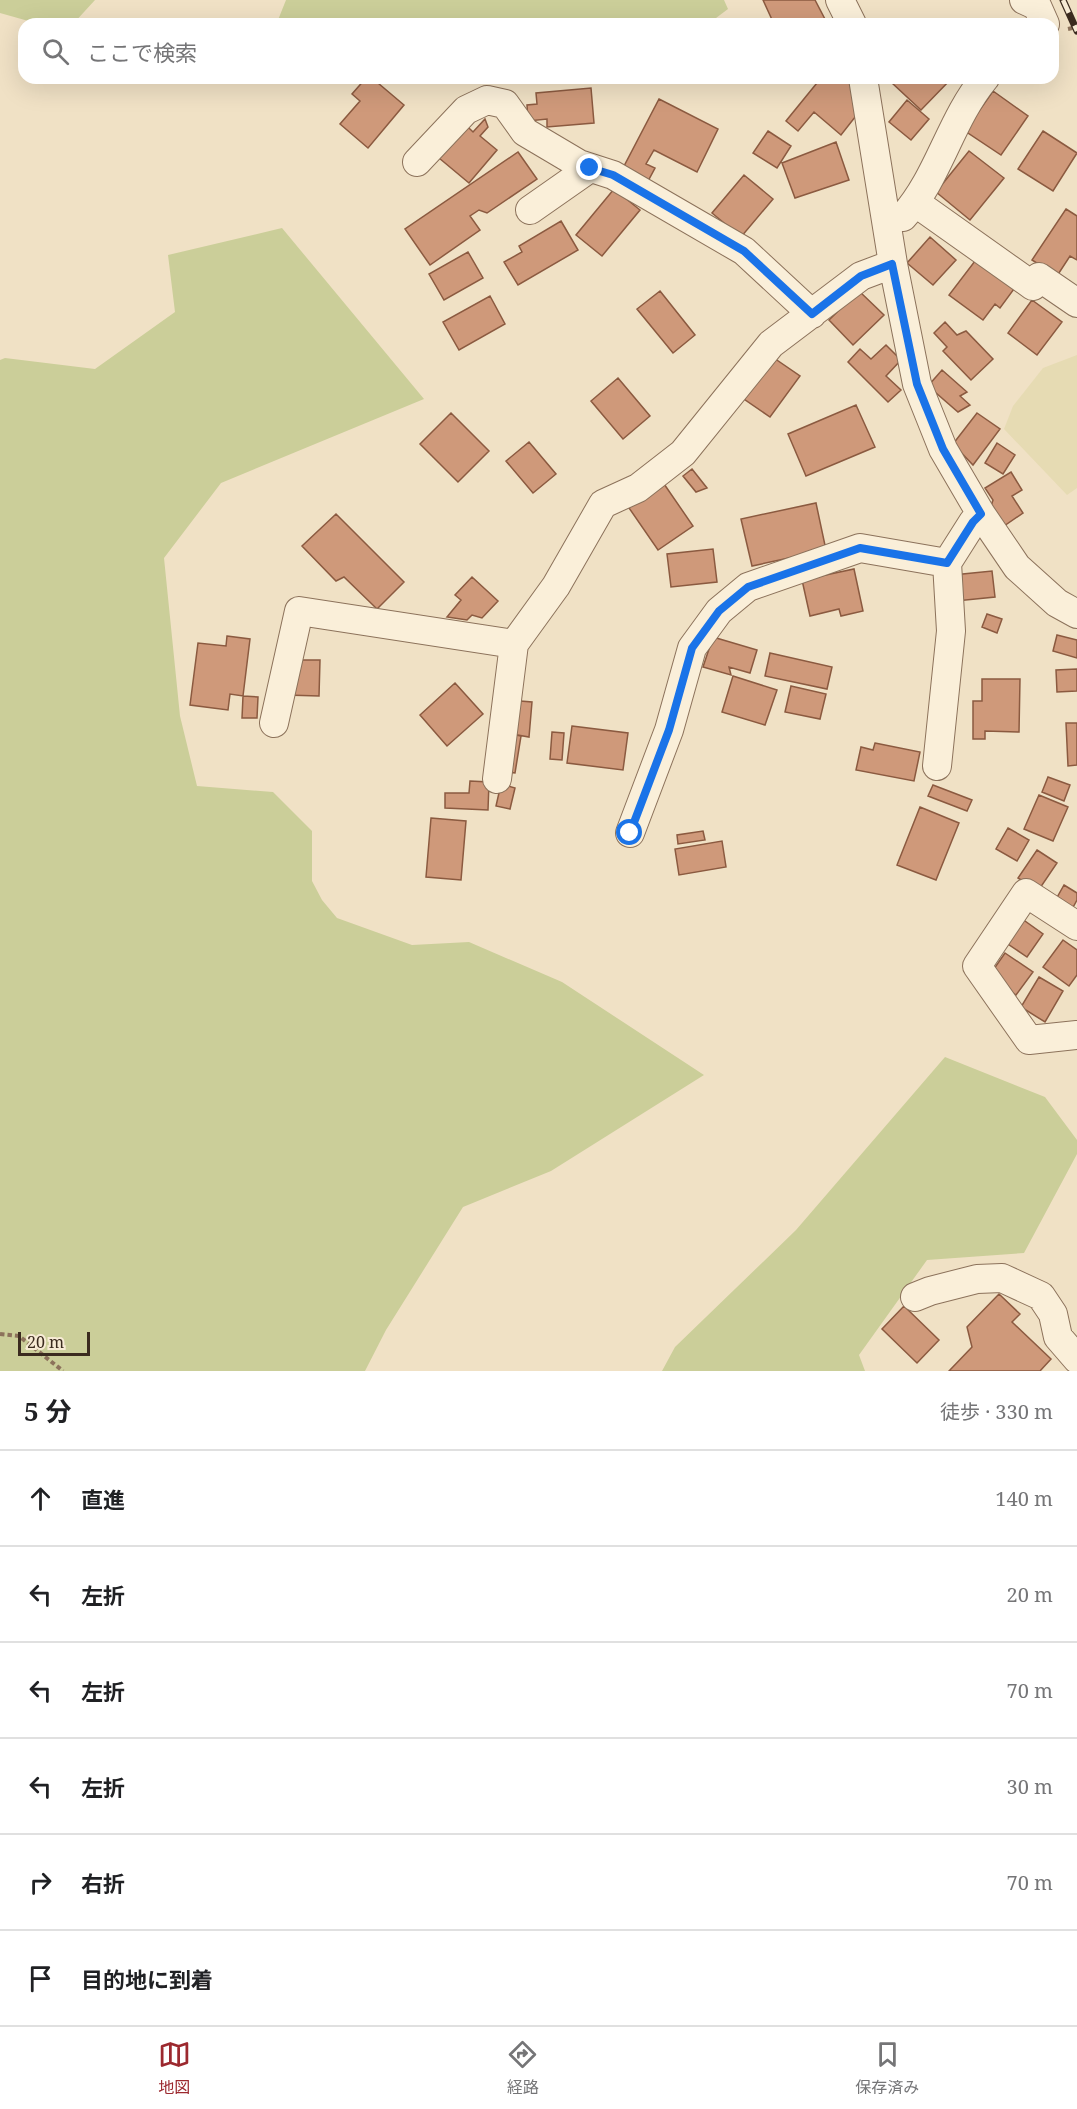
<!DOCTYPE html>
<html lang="ja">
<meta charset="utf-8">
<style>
:root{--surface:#fff;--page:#f2f2f2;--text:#202124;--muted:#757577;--line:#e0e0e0;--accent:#9c292f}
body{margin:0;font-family:"Noto Serif","Noto Sans JP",serif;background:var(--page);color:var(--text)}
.scale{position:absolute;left:18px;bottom:15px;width:72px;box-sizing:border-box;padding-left:6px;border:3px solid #3b2b1f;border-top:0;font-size:16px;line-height:21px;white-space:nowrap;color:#3b2b1f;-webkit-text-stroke:4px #f7ebd5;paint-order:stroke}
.stop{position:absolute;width:18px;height:18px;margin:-14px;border:4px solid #1a73e8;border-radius:50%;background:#fff}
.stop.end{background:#1a73e8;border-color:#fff;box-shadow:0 2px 6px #0008}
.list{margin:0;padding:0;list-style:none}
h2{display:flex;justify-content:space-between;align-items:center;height:78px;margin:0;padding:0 24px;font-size:26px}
h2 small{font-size:20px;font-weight:400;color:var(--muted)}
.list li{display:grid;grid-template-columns:39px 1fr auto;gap:18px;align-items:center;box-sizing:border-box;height:96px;padding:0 24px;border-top:2px solid var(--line)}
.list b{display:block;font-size:22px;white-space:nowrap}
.list em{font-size:20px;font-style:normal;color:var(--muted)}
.icon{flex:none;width:33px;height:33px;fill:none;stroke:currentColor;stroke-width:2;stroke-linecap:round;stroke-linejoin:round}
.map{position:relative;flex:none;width:1077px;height:1371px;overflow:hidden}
.search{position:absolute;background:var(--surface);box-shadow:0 6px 24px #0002;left:18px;right:18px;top:18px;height:66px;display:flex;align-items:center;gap:15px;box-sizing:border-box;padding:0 21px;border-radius:18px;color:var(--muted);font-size:22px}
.sheet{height:654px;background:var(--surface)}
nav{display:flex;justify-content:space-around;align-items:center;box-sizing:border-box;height:84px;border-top:2px solid var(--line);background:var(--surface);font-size:16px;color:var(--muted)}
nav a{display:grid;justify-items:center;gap:3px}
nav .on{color:var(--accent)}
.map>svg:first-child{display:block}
.farmland{fill:#e6dbb3}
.green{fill:#cbce99}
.building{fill:#cf997a;stroke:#8b5a40;stroke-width:1.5}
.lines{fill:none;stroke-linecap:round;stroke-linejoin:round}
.minor-casing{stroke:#8c725b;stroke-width:30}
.path{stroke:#8c725b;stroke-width:4;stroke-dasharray:4.5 3;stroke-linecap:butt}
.minor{stroke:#faefd9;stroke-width:28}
.rail-casing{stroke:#3b2b1f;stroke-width:7}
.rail{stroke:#f7ebd5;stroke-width:4.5;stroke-dasharray:14;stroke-linecap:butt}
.route{stroke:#1a73e8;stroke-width:8}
</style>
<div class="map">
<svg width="1077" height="1371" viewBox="0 0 1077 1371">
<rect width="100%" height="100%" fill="#f0e1c5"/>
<path class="farmland" d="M 1077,355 L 1077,488 L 1067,495 L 1004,429 L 1013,406 L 1043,368 Z"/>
<path class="green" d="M 0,0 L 95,0 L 73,24 L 39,24 L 0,13 Z
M 286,0 L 724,0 L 728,9 L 708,24 L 534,24 L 470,18 L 412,24 L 288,24 L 278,20 Z
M 282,228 L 424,399 L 221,483 L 164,558 L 180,716 L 197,786 L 273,792 L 312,831 L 312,881 L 322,900 L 337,918 L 412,945 L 469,942 L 562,982 L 704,1075 L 551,1171 L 463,1207 L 386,1330 L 365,1371 L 0,1371 L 0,360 L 5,358 L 95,369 L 175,312 L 168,255 Z
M 945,1057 L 1045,1097 L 1077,1140 L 1077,1154 L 1024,1253 L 927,1260 L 859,1355 L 865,1371 L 662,1371 L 675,1347 L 796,1230 Z"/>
<path class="building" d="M 763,0 L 815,0 L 827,23 L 774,24 Z
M 366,78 L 372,78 L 404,105 L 368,148 L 340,124 L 360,101 L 352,94 Z
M 821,78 L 853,78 L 859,112 L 841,135 L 814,112 L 798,131 L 786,121 Z
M 897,78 L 952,78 L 921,110 L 892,83 Z
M 591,88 L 594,123 L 547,127 L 547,119 L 528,121 L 527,105 L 537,104 L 536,93 Z
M 993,91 L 1028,116 L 1001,155 L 965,131 Z
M 659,99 L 718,129 L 697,172 L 654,150 L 646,164 L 655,168 L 647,183 L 622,170 Z
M 907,100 L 929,119 L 911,140 L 889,122 Z
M 485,119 L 488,127 L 480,136 L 497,150 L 469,183 L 439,158 L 467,126 L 473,132 Z
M 768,131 L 791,146 L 777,168 L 753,153 Z
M 1043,131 L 1077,153 L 1053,191 L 1018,169 Z
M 836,142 L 849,180 L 795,198 L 782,163 Z
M 969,151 L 1004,178 L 970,220 L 936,192 Z
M 518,152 L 537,179 L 487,213 L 479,210 L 470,216 L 480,230 L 430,265 L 405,229 Z
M 744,175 L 773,199 L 741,237 L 712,213 Z
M 614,189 L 640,210 L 602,256 L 576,235 Z
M 1066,209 L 1077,216 L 1077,260 L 1070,256 L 1057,276 L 1032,260 Z
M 561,221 L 578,250 L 518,285 L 504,262 L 522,252 L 519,246 Z
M 930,237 L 956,260 L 933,285 L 907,263 Z
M 468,252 L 483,278 L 444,300 L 429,274 Z
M 975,261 L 1014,289 L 1000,308 L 995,304 L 983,320 L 949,295 Z
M 660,291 L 695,335 L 673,353 L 637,309 Z
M 859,291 L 884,315 L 853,345 L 829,320 Z
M 490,296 L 505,324 L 459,350 L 443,322 Z
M 1032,300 L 1062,322 L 1037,355 L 1008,333 Z
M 945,322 L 957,335 L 966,331 L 993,359 L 971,380 L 943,351 L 947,347 L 934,333 Z
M 886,345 L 901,360 L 886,376 L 901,390 L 888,402 L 848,362 L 860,349 L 871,359 Z
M 771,356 L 800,376 L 770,417 L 741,397 Z
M 942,370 L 967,392 L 960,396 L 970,405 L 958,412 L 928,386 Z
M 618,378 L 650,416 L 623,439 L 591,401 Z
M 856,405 L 875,447 L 806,476 L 788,434 Z
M 451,413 L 489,451 L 458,482 L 420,444 Z
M 977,413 L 1000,429 L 973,465 L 953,444 Z
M 529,442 L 556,474 L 533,493 L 506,461 Z
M 997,443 L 1015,455 L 1003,474 L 985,463 Z
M 692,469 L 707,488 L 696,492 L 683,476 Z
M 1011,472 L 1022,490 L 1012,496 L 1023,513 L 1004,526 L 991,506 L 993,500 L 985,488 Z
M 662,481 L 693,526 L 658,550 L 627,505 Z
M 816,503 L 826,550 L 752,566 L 741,519 Z
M 336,514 L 404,582 L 377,609 L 344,577 L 336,581 L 302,546 Z
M 713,549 L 717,582 L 671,587 L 667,554 Z
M 854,569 L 863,611 L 841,616 L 839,609 L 810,616 L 802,580 Z
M 992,571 L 995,597 L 956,601 L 953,575 Z
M 472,577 L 498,601 L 482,618 L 472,615 L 467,620 L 447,617 L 461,600 L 455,595 Z
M 987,614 L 1002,619 L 997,633 L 982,627 Z
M 1057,635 L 1077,640 L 1077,658 L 1053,651 Z
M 227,636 L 250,639 L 243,696 L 230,694 L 228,710 L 190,705 L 198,643 L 226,646 Z
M 713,637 L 757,650 L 750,673 L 729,667 L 731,675 L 703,667 Z
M 770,653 L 832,667 L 827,689 L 765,676 Z
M 287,660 L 320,660 L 319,696 L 286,695 Z
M 1077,669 L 1077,691 L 1057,692 L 1056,670 Z
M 733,676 L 777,690 L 765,725 L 722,712 Z
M 982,679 L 1020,679 L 1019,732 L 985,731 L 985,739 L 973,739 L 973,701 L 982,701 Z
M 455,683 L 483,714 L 447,746 L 420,715 Z
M 791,686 L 826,694 L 820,719 L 785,712 Z
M 243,696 L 258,697 L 257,718 L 242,718 Z
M 497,699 L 532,702 L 529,737 L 506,733 Z
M 1066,723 L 1077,723 L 1077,765 L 1068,766 Z
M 572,726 L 628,733 L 623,770 L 567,763 Z
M 552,732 L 564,733 L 562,760 L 550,759 Z
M 506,733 L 521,736 L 515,773 L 499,771 Z
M 875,743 L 920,752 L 914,781 L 856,770 L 861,747 L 873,750 Z
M 1048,777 L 1070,785 L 1064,801 L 1042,792 Z
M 470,781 L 489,782 L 488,810 L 445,808 L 445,793 L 469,793 Z
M 501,784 L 515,788 L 510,809 L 496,806 Z
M 933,785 L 972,800 L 967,811 L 928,796 Z
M 1039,795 L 1068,807 L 1053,841 L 1024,829 Z
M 920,807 L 959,823 L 936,880 L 897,865 Z
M 431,818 L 466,821 L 461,880 L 426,877 Z
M 1008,828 L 1029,840 L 1017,861 L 996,849 Z
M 703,831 L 705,840 L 678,844 L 677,835 Z
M 722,841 L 726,867 L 679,875 L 675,849 Z
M 1037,850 L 1057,863 L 1038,891 L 1018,878 Z
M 1064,885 L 1077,893 L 1077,900 L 1071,911 L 1055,901 Z
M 1018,916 L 1043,934 L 1027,957 L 1002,940 Z
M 1063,940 L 1077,950 L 1077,975 L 1069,986 L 1043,967 Z
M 1005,953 L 1033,972 L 1016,995 L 989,976 Z
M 1039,977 L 1063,991 L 1045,1022 L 1021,1007 Z
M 999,1294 L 1020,1314 L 1012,1322 L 1051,1359 L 1040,1371 L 949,1371 L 972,1347 L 967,1327 Z
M 904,1306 L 939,1340 L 917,1363 L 882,1329 Z"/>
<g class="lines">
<defs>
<path id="minor" d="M 840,0 L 852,24
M 1024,0 L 1037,6 L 1045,24
M 863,78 L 893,264 L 917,384 L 943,449 L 981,514 L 1017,567 L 1057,603 L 1077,614
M 417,162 L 466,110 L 487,100 L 505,104 L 525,132 L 579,164 L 613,175 L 744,251 L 812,314
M 916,203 L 1033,286 L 1039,277 L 1077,303
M 530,210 L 590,168
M 903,217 C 939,177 950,120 985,78
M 947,563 L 973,522 L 981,514
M 274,723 L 299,611 L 514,644
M 497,779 L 514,644 L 556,586 L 603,504 L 638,488 L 683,453 L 771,344 L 861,276 L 893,264
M 630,833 L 669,730 L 692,648 L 719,611 L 748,587 L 860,548 L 947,563 L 951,631 L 937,766
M 1077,926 L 1026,893 L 977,966 L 1029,1040 L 1077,1035
M 915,1297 L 930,1291 L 977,1279 L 1002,1278 L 1041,1296 L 1053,1314 L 1058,1337 L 1077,1359"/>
</defs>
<use href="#minor" class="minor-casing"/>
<path class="path" d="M 1068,29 L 1077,27
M 0,1334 L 19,1336 L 63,1371"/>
<use href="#minor" class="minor"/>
<defs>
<path id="rail" d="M 1063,0 L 1077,31"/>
</defs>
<use href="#rail" class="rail-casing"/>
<use href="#rail" class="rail"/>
</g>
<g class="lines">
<path class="route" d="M 590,168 L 613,175 L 744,251 L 812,314 L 861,276 L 892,264 L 917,384 L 943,449 L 981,514 L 973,522 L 947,563 L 860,548 L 748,587 L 719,611 L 692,648 L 669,730 L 630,833"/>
</g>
</svg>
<div class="scale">20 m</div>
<div class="stop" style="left:630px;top:833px"></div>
<div class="stop end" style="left:590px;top:168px"></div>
<div class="search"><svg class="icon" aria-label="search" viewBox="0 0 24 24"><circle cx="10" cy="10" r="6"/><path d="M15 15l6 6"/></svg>ここで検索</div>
</div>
<section class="sheet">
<h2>5 分<small>徒歩 · 330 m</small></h2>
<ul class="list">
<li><svg class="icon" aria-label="ahead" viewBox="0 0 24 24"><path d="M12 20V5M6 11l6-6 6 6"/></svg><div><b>直進</b></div><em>140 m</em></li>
<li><svg class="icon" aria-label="left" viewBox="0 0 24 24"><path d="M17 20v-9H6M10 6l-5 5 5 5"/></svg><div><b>左折</b></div><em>20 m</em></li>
<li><svg class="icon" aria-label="left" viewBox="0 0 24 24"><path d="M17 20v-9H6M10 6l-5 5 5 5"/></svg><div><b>左折</b></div><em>70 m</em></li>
<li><svg class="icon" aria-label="left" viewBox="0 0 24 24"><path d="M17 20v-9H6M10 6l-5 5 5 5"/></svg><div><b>左折</b></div><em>30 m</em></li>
<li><svg class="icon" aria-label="right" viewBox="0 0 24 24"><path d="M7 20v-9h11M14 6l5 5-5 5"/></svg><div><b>右折</b></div><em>70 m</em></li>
<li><svg class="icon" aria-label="arrive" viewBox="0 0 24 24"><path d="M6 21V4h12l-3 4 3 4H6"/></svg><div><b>目的地に到着</b></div></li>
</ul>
</section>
<nav>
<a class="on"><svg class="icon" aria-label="map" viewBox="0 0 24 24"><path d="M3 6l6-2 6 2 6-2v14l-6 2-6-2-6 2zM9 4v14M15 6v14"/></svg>地図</a>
<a><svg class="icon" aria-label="directions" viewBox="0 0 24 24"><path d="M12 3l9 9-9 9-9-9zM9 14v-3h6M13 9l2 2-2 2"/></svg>経路</a>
<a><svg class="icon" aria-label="saved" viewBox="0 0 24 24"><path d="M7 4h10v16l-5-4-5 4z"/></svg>保存済み</a>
</nav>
